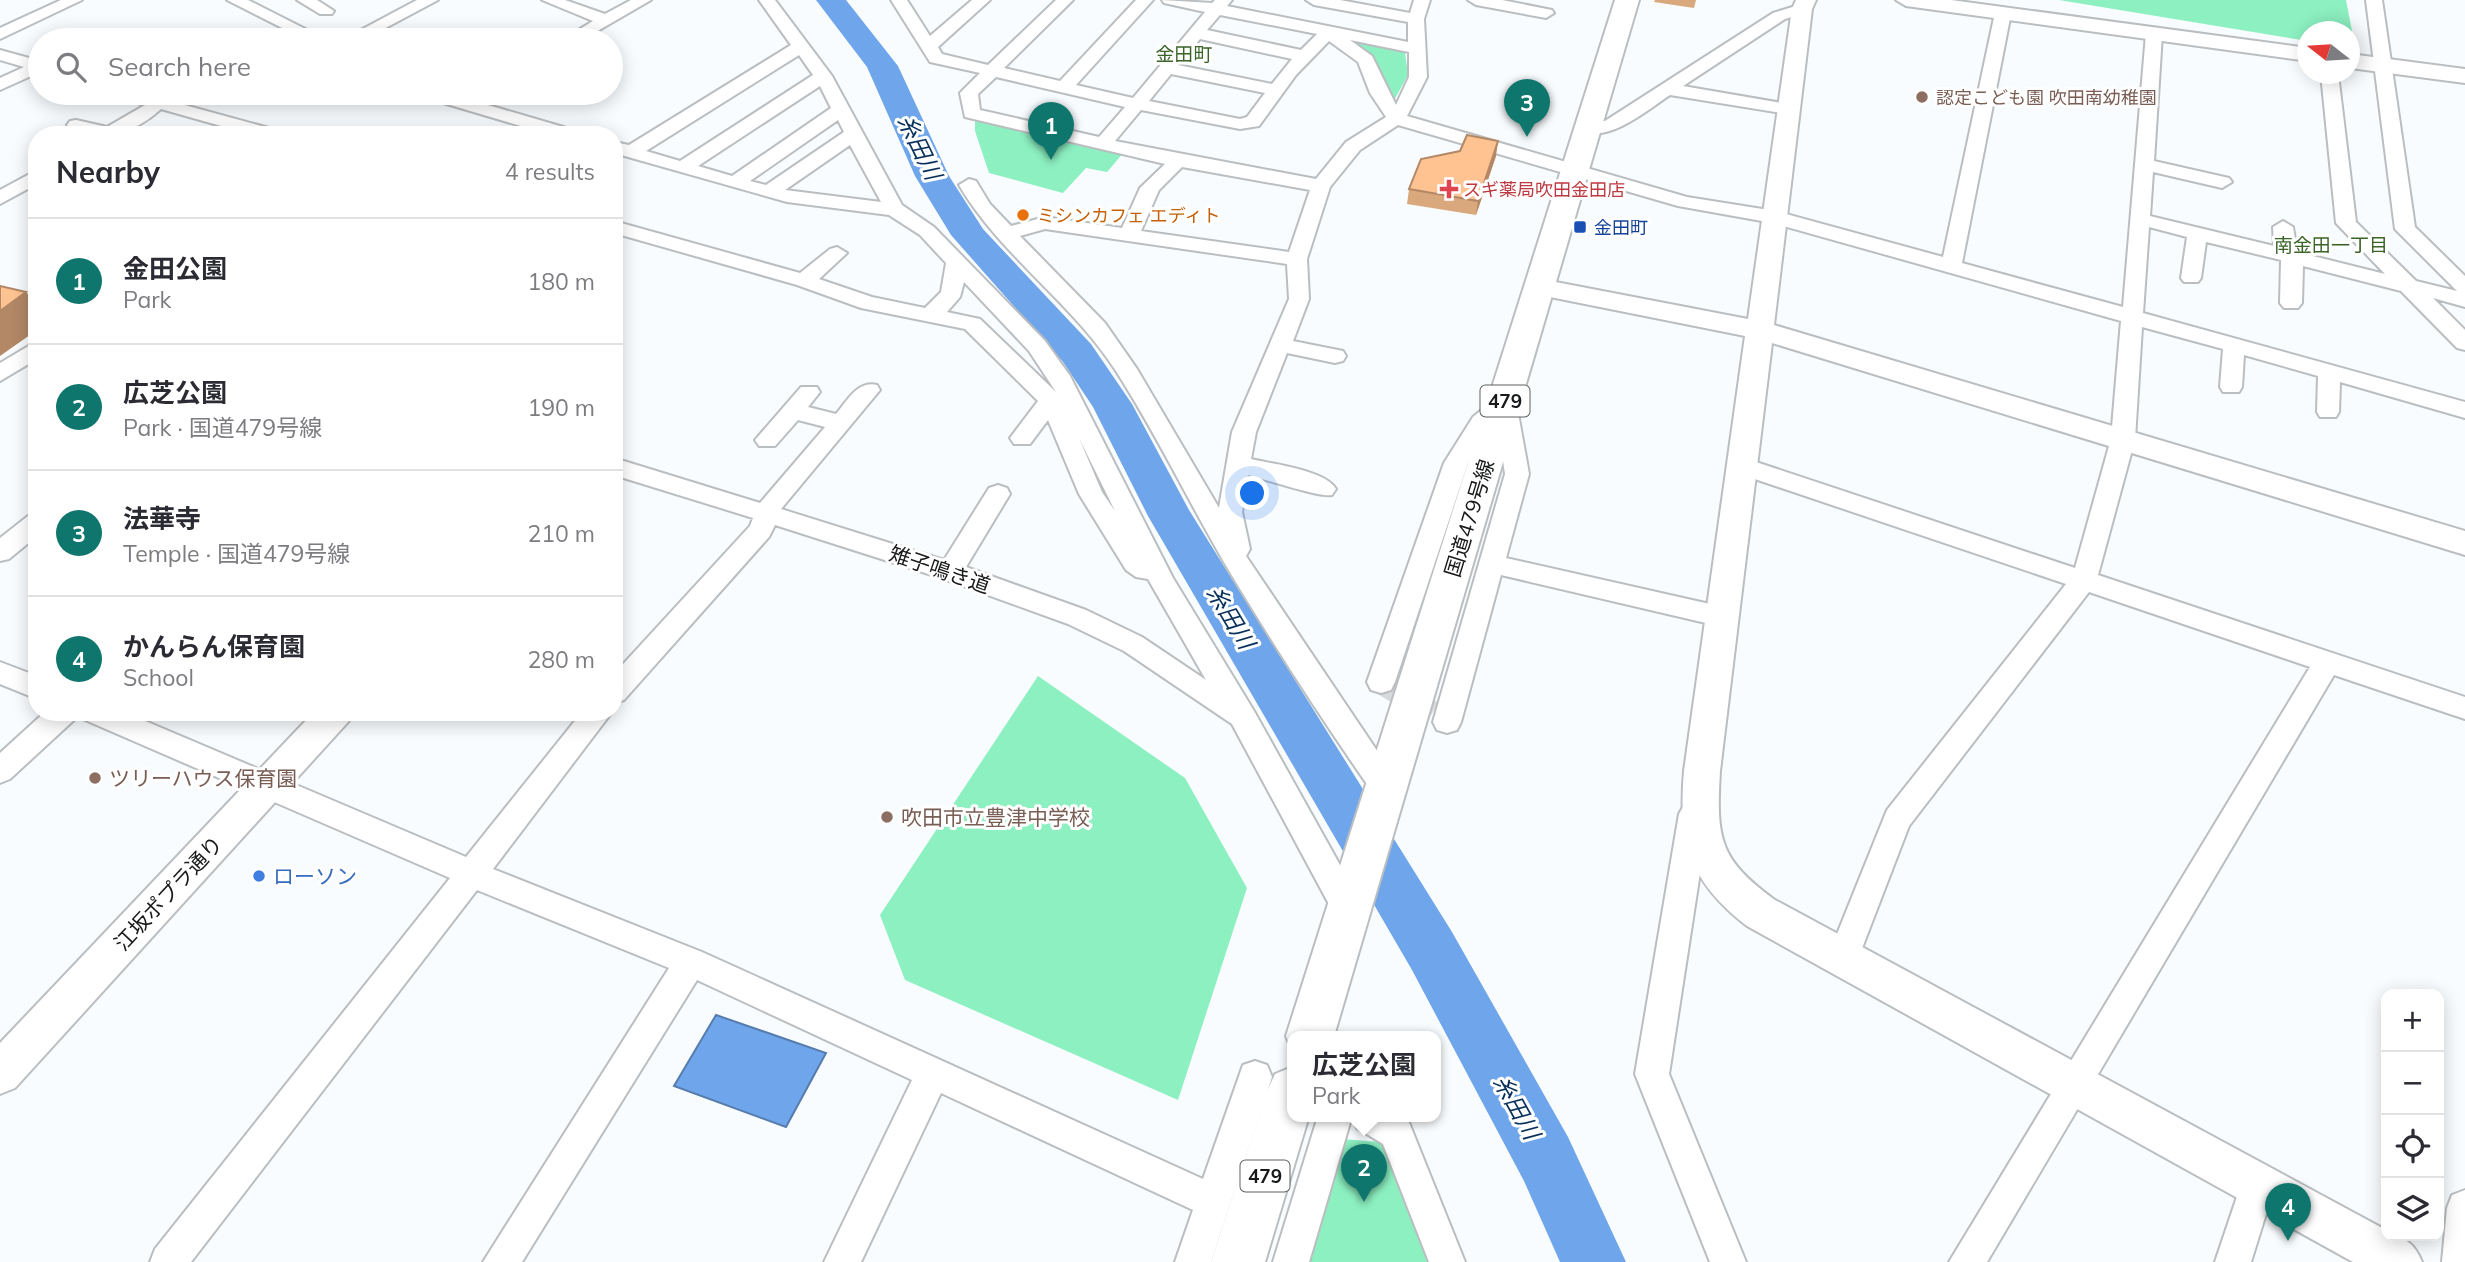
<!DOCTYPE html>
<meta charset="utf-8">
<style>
:root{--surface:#fff;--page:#f2f2f3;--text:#2b2b33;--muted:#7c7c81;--line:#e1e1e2;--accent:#0f766e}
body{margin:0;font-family:Mulish,"Noto Sans JP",sans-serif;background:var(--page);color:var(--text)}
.controls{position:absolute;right:21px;bottom:21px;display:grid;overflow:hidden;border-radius:14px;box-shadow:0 4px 18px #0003}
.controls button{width:63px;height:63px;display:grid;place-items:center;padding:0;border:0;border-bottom:2px solid var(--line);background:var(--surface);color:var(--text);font:35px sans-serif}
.compass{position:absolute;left:2297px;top:21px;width:63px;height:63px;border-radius:50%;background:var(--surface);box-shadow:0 4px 18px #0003;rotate:287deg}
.you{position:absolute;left:1253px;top:494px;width:24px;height:24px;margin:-18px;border:5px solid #fff;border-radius:50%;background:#1a73e8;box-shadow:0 0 0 10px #1a73e833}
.badge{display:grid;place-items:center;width:46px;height:46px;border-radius:50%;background:var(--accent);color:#fff;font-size:23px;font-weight:700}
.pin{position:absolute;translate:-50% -58px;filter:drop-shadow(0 2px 4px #0008)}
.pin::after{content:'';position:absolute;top:37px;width:24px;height:21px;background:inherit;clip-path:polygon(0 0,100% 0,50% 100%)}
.popup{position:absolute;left:1287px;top:1031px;width:154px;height:91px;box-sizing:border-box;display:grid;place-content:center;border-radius:14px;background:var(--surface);filter:drop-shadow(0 2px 5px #0005);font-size:23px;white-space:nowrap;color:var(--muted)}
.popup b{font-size:26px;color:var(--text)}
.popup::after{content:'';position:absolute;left:50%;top:100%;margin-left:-14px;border:14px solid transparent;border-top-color:var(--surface)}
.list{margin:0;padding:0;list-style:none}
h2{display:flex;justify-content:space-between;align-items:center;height:91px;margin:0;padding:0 28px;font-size:30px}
h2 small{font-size:23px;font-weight:400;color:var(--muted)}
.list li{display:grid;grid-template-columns:46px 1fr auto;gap:21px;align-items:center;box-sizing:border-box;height:126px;padding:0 28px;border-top:2px solid var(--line)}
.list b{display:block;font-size:26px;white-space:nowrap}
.list p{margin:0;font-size:23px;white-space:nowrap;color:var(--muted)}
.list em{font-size:23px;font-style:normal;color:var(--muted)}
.icon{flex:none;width:38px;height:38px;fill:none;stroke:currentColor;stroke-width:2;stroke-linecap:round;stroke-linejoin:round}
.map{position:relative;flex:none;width:2465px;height:1262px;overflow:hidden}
.search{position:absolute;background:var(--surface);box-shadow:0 4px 18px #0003;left:28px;top:28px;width:595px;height:77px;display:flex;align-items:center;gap:18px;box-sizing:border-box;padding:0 24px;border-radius:38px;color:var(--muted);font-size:26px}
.panel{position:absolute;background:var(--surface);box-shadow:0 4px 18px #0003;left:28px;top:126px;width:595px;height:595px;border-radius:28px}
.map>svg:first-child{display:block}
.green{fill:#8cf0c1}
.water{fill:#6fa6eb;stroke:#557cac;stroke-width:2}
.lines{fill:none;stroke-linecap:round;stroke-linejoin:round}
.river{fill:#6fa6eb;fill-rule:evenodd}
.minor-tunnel{stroke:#d7dadc;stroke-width:24;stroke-dasharray:24 12;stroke-linecap:butt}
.minor-casing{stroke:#bbbec0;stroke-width:4}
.tertiary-casing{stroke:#bbbec0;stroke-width:4}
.trunk-casing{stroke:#bbbec0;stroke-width:4}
.minor{fill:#fff;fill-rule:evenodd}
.tertiary{fill:#fff;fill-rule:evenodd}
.trunk{fill:#fff;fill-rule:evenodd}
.wall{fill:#daa87d}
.shaded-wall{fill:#b28866}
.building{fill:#fec391;stroke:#b28866;stroke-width:2}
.education-dot{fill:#8d6e63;stroke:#fff;stroke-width:2.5}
.health-dot{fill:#e0444e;stroke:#fff;stroke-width:2.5}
.food-dot{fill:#e8710a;stroke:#fff;stroke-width:2.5}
.transit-dot{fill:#1a4fb4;stroke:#fff;stroke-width:2.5}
.shop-dot{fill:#3f7fe0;stroke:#fff;stroke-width:2.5}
.labels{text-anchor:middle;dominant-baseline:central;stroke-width:6;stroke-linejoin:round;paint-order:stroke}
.far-education-label{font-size:18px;fill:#785e54;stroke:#fff;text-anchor:start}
.far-health-label{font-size:18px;fill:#be3a42;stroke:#fff;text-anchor:start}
.far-food-label{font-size:18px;fill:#c56008;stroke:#fff;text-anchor:start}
.far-transit-label{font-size:18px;fill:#164399;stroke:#fff;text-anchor:start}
.far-neighbourhood-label{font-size:19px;fill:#3b6429;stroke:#fff}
.shield{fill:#fff;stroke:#5d5e5f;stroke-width:2}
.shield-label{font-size:19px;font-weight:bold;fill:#18191a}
.street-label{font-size:21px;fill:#18191a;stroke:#fff}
.education-label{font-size:21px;fill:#785e54;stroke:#fff;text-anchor:start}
.shop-label{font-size:21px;fill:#366cbe;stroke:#fff;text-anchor:start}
.water-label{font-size:23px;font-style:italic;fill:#08305b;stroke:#fff}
</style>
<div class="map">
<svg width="2465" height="1262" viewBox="0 0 2465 1262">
<rect width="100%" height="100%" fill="#f9fcfe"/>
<path class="green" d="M 2059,0 L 2346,0 L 2353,36 L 2350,38 L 2350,32 L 2308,32 L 2307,41 Z
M 1347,40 L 1405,52 L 1408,75 L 1392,104 L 1381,89 L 1374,59 Z
M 975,117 L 1124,152 L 1107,172 L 1086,168 L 1063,193 L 989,173 L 975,131 Z
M 1038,676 L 1185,778 L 1247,888 L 1178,1100 L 905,980 L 880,915 Z
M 1341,1139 L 1381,1142 L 1428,1262 L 1307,1262 Z"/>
<path class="water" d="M 716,1015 L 826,1053 L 786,1127 L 674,1086 Z"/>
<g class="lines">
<path class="river" d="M 816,0 L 846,0 L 898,66 L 949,176 L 983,229 L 1091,344 L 1132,404 L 1189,510 L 1452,932 L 1568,1137 L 1626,1262 L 1560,1262 L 1524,1181 L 1412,970 L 1148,516 L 1093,407 L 1063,362 L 951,235 L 915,176 L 867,67 Z"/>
<path class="minor-tunnel" d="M 1381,682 L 1447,722"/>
<defs>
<path id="minor" d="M 61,0 L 82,0 L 0,39 L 0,28 Z
M 227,0 L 248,0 L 327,40 L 306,40 Z
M 297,0 L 317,0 L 334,11 L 332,14 L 320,14 Z
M 417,0 L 438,0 L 363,40 L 342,40 Z
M 542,0 L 565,0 L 605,14 L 631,0 L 651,0 L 582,40 L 562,40 L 593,21 Z
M 759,0 L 775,0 L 832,76 L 902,205 L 934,227 L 1045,341 L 1070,376 L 1173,578 L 1254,711 L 1360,901 L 1364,911 L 1360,921 L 1349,925 L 1338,921 L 1232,724 L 1124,651 L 1068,624 L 941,578 L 775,525 L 769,537 L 624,700 L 614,703 L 614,674 L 750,526 L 753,518 L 614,475 L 614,458 L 760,503 L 825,427 L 798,420 L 775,446 L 759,446 L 755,440 L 801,387 L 817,387 L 820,392 L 808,407 L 836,414 C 847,401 858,380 877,385 L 880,390 L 781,509 L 944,560 L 989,488 L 998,485 L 1007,488 L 1010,494 L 966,567 L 1086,610 L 1142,637 L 1206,680 L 1148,579 L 1136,577 L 1126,570 L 1079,494 L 1048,420 L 1030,444 L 1014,444 L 1010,438 L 1038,401 L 965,329 L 861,308 L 797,285 L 614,233 L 614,221 L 800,273 L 830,249 L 837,247 L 847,253 L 819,279 L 872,297 L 925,308 L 941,292 L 946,263 L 920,235 L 889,215 L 787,202 L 614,153 L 614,142 L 629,145 L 791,45 ZM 799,55 L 813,75 L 680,161 L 646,151 ZM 820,86 L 831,108 L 732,176 L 698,166 ZM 838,120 L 844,132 L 766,185 L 750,181 ZM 850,145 L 881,202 L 785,190 ZM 964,282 L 1029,351 L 1056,392 L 980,319 L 947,312 L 960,297 ZM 1079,438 L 1115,511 L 1102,492 Z
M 891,0 L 907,0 L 930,36 L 972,0 L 990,0 L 938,47 L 942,54 L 988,65 L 1056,0 L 1073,0 L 1004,68 L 1060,81 L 1136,0 L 1153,0 L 1076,85 L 1133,98 L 1205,12 L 1164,3 L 1162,0 L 1212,3 L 1215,0 L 1232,0 L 1227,6 L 1408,42 L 1408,22 L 1314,5 L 1306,0 L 1340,0 L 1410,13 L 1414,0 L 1430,0 L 1424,19 L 1427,77 L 1407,116 L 1687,197 L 1775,211 L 1943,257 L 1995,13 L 1997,10 L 2009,10 L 2011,13 L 1962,263 L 2123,307 L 2146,34 L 2154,29 L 2162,34 L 2154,161 L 2229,178 L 2232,182 L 2222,188 L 2153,172 L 2150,216 L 2274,246 L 2273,227 L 2283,221 L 2293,227 L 2297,252 L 2385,274 L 2336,223 L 2321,74 L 2338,74 L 2356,222 L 2416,281 L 2457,291 L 2395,229 L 2366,0 L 2382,0 L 2415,227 L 2465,276 L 2465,307 L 2433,298 L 2465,330 L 2465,350 L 2457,348 L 2401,291 L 2303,266 L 2302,303 L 2298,308 L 2284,308 L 2280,303 L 2281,260 L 2206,242 L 2201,278 L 2198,282 L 2184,282 L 2181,278 L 2187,237 L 2149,227 L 2143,313 L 2465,402 L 2465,418 L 2340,382 L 2339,412 L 2336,417 L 2320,417 L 2317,412 L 2318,376 L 2244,355 L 2242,387 L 2239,392 L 2223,392 L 2220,387 L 2223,349 L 2142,327 L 2135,439 L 2098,575 L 2465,697 L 2465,719 L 2334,675 L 1987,1262 L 1949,1262 L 2310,667 L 2089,592 L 1909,826 L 1854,969 L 1843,974 L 1832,969 L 1827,959 L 1887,810 L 2066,584 L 1734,472 L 1730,466 L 1734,460 L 1750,460 L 2075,568 L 2111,439 L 2121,321 L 1773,223 L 1678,206 L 1398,125 L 1360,150 L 1330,187 L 1307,259 L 1309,299 L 1293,341 L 1343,351 L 1346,356 L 1343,361 L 1335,363 L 1287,353 L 1256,432 L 1251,459 C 1272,464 1325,470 1336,489 L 1332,495 C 1321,498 1265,479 1248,475 L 1242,512 L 1250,549 L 1246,556 L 1396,779 L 1400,788 L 1396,797 L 1386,800 L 1376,797 C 1326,726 1279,653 1234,579 C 1193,511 1159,438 1116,371 C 1072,302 1000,255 959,185 L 969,179 L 976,181 L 990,204 L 1011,226 L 1045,217 L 1122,228 L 1140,188 L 1165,164 L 965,117 L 960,93 L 980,73 L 930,62 ZM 1220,15 L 1317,34 L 1301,50 L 1207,30 ZM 1200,39 L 1292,59 L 1272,84 L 1178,65 ZM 1350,40 L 1409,52 L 1409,77 L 1396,105 L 1372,56 ZM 1329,41 L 1358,62 L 1370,93 L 1386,117 L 1346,142 L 1316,179 L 1115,141 L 1141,110 L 1240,129 L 1259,126 L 1296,75 ZM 1171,74 L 1265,93 L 1247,117 L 1240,119 L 1149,101 ZM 996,77 L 1125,107 L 1099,137 L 980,110 L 978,94 ZM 1182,167 L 1310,190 L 1289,252 L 1141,231 L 1159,190 ZM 1045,229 L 1287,264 L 1289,299 L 1232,432 L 1219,508 L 1137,369 L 1105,323 L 1020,236 Z
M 1468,0 L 1502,0 L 1552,10 L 1554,13 L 1546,18 L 1476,5 Z
M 1802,4 L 1808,6 L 1808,12 L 1785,19 L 1683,86 L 1788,104 L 1794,105 L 1797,109 L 1794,113 L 1788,114 L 1670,95 C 1650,108 1601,150 1579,126 L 1588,121 L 1605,121 L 1773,13 Z
M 0,50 L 40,61 L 40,72 L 0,90 L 0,78 L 24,67 L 0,60 Z
M 113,93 L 141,93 L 154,96 L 168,93 L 173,97 L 170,101 L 280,131 L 283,135 L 253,135 L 161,109 C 131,136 107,138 70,129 L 67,125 L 70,121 L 76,120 L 107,127 L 145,105 L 116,97 Z
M 420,93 L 447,93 L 577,131 L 580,135 L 551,135 L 423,97 Z
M 37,170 L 37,184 L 0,204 L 0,190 Z
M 37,341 L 37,359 L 0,381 L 0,363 Z
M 1505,394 L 1513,397 L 1516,402 L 1529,474 L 1506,558 L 1723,607 L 1732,610 L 1736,617 L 1732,624 L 1723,627 L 1501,575 L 1461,722 L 1457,730 L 1447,733 L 1437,730 L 1433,722 L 1505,474 L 1497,421 L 1489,427 L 1468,463 L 1395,682 L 1391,690 L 1381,693 L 1371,690 L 1367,682 L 1444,463 L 1473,417 L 1497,397 Z
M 37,513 L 37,536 L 9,559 L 0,561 L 0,538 L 28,516 Z
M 0,662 L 37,676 L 37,699 L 0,684 Z
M 45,712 L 78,712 L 74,720 L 10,779 L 0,783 L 0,753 Z
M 81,712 L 124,712 L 466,857 L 582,712 L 612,712 L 493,869 L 702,952 L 1203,1179 L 1243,1065 L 1255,1061 L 1267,1065 L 1272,1077 L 1211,1262 L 1175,1262 L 1193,1210 L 941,1093 L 861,1262 L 824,1262 L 912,1080 L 697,980 L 522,1262 L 483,1262 L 669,968 L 477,890 L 191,1262 L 150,1262 L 155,1249 L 450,878 L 85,720 Z
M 1694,801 L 1704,805 L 1709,814 L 1669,1074 L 1746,1262 L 1710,1262 L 1635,1074 L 1679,814 L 1684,805 Z
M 1318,1116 L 1352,1116 L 1309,1262 L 1273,1262 Z
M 1352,1116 L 1402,1116 L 1408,1120 L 1465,1262 L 1429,1262 L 1383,1144 L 1357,1128 Z
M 2257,1167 L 2269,1173 L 2275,1185 L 2251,1262 L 2215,1262 L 2245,1173 Z
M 2465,1190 L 2465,1262 L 2442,1262 L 2447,1208 L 2452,1195 Z"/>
<path id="tertiary" d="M 1796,0 L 1816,0 L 1812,9 L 1774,325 L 2465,531 L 2465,555 L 1772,343 L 1720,771 C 1716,839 1719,859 1775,900 L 2386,1230 L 2386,1236 C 2406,1236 2415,1245 2422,1262 L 2353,1262 L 1747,926 C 1689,881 1678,842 1684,771 L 1745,336 L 1540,295 L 1531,293 L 1527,287 L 1531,281 L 1540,279 L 1748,319 L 1792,9 Z
M 1896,0 L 1951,0 L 2308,48 L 2308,61 L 1906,6 Z
M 2350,54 L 2465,69 L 2465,83 L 2350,68 Z
M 314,712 L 353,712 L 348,722 L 15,1088 L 0,1094 L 0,1043 Z"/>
<path id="trunk" d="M 1615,0 L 1639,0 L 1334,1036 L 1292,1036 L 1292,1051 L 1286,1036 Z
M 1292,1067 L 1292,1116 L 1309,1116 L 1265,1262 L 1211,1262 L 1267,1091 L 1275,1074 Z"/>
</defs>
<use href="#minor" class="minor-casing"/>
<use href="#tertiary" class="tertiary-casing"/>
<use href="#trunk" class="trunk-casing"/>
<use href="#minor" class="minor"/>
<use href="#tertiary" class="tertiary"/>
<use href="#trunk" class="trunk"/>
</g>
<path class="wall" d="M 1655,0 L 1696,0 L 1694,8 L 1654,2 Z
M 1460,151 L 1496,156 L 1476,215 L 1407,204 L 1409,189 Z"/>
<path class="shaded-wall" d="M 1498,141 L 1496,156 L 1476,215 L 1478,201 Z
M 26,292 L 37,305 L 37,330 L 0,356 L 0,311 Z"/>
<path class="building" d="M 1467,135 L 1498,141 L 1478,201 L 1409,189 L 1421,159 L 1460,151 Z
M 0,286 L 26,292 L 0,311 Z"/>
<g class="education-dot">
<circle cx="1922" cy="97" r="7"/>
<circle cx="95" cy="778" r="7"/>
<circle cx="887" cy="817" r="7"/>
</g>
<path class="health-dot" d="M1445.5 178.5h7v7h7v7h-7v7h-7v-7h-7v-7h7z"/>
<circle class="food-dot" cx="1023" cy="215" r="7"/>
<rect class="transit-dot" x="1573" y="220" width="14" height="14" rx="3.5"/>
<circle class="shop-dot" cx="259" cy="876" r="7"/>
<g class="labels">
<g class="far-education-label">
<text x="1936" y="97">認定こども園 吹田南幼稚園</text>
</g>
<g class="far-health-label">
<text x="1463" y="189">スギ薬局吹田金田店</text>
</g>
<g class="far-food-label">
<text x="1037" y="215">ミシンカフェ エディト</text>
</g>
<g class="far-transit-label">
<text x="1594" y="227">金田町</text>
</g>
<g class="far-neighbourhood-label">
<text x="1184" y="54">金田町</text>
<text x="2331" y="245">南金田一丁目</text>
</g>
<g class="shield">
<rect x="1480.5" y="385.5" width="49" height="31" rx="5"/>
<rect x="1240.5" y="1160.5" width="49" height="31" rx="5"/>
</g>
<g class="shield-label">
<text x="1505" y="401">479</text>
<text x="1265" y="1176">479</text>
</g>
<g class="street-label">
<text transform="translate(1469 518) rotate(-73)">国道479号線</text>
<text transform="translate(940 569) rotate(19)">雉子鳴き道</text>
<text transform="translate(168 893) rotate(-47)">江坂ポプラ通り</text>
</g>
<g class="education-label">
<text x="109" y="778">ツリーハウス保育園</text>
<text x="901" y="817">吹田市立豊津中学校</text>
</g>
<g class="shop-label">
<text x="273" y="876">ローソン</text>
</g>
<g class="water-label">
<text transform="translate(920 147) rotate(64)">糸田川</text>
<text transform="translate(1231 617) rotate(59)">糸田川</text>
<text transform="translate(1517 1107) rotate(61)">糸田川</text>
</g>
</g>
</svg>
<div class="controls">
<button>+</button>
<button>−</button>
<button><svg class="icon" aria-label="locate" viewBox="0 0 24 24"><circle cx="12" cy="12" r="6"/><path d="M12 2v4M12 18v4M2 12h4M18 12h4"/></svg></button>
<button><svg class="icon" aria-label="layers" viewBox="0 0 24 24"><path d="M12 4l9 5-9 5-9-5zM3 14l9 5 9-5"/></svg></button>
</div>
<svg class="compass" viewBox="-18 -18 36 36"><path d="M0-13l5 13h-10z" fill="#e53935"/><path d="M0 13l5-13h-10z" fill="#7c7c81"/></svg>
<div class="you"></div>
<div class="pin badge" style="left:1051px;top:160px">1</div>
<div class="pin badge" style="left:1364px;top:1202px">2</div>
<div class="popup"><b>広芝公園</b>Park</div>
<div class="pin badge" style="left:1527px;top:137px">3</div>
<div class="pin badge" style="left:2288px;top:1241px">4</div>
<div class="search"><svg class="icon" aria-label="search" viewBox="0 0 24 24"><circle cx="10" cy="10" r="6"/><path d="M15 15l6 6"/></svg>Search here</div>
<section class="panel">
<h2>Nearby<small>4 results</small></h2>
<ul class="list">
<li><span class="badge">1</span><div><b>金田公園</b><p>Park</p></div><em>180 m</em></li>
<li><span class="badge">2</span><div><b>広芝公園</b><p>Park · 国道479号線</p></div><em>190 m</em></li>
<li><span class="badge">3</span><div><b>法華寺</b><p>Temple · 国道479号線</p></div><em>210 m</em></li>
<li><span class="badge">4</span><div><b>かんらん保育園</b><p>School</p></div><em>280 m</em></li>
</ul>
</section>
</div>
